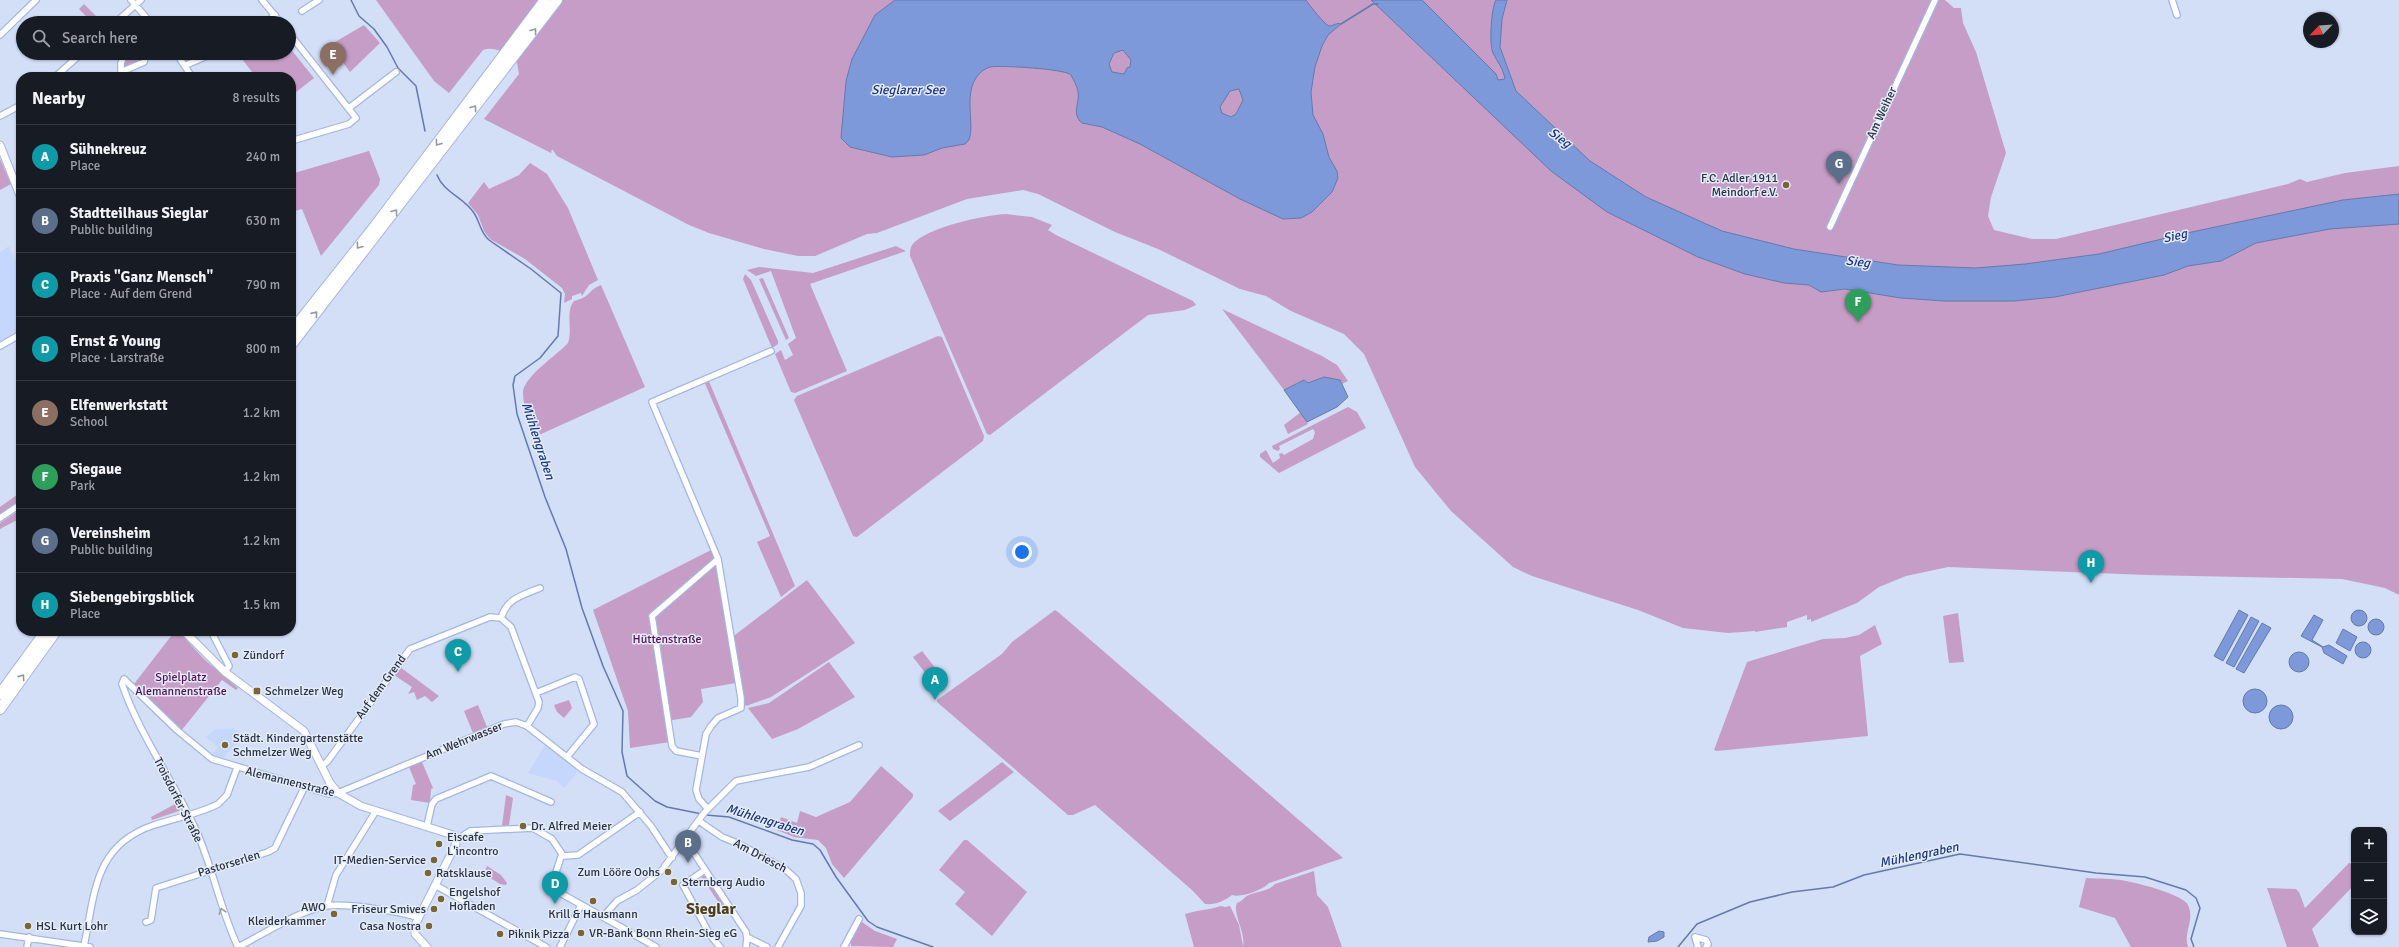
<!DOCTYPE html>
<meta charset="utf-8">
<style>
:root{--surface:#171b24;--page:#242831;--text:#f1f3f6;--muted:#9ea1a6;--line:#363941;--accent:#7a6534}
body{margin:0;font-family:Signika,sans-serif;background:var(--page);color:var(--text)}
.controls{position:absolute;right:12px;bottom:12px;display:grid;overflow:hidden;border-radius:8px;box-shadow:0 1px 3px #0004}
.controls button{width:36px;height:36px;display:grid;place-items:center;padding:0;border:0;border-bottom:1px solid var(--line);background:var(--surface);color:var(--text);font:20px sans-serif}
.compass{position:absolute;left:2303px;top:12px;width:36px;height:36px;border-radius:50%;background:var(--surface);box-shadow:0 1px 3px #0004;rotate:245deg}
.you{position:absolute;left:1022px;top:552px;width:14px;height:14px;margin:-10px;border:3px solid #fff;border-radius:50%;background:#1a73e8;box-shadow:0 0 0 6px #1a73e833}
.badge{display:grid;place-items:center;width:26px;height:26px;border-radius:50%;background:var(--accent);color:#fff;font-size:13px;font-weight:700}
.pin{position:absolute;translate:-50% -33px;filter:drop-shadow(0 1px 2px #0008)}
.pin::after{content:'';position:absolute;top:21px;width:14px;height:12px;background:inherit;clip-path:polygon(0 0,100% 0,50% 100%)}
.list{margin:0;padding:0;list-style:none}
h2{display:flex;justify-content:space-between;align-items:center;height:52px;margin:0;padding:0 16px;font-size:17px}
h2 small{font-size:13px;font-weight:400;color:var(--muted)}
.list li{display:grid;grid-template-columns:26px 1fr auto;gap:12px;align-items:center;box-sizing:border-box;height:64px;padding:0 16px;border-top:1px solid var(--line)}
.list b{display:block;font-size:15px;white-space:nowrap}
.list p{margin:0;font-size:13px;white-space:nowrap;color:var(--muted)}
.list em{font-size:13px;font-style:normal;color:var(--muted)}
.icon{flex:none;width:22px;height:22px;fill:none;stroke:currentColor;stroke-width:2;stroke-linecap:round;stroke-linejoin:round}
.map{position:relative;flex:none;width:2399px;height:947px;overflow:hidden}
.search{position:absolute;background:var(--surface);box-shadow:0 1px 3px #0004;left:16px;top:16px;width:280px;height:44px;display:flex;align-items:center;gap:10px;box-sizing:border-box;padding:0 14px;border-radius:22px;color:var(--muted);font-size:15px}
.panel{position:absolute;background:var(--surface);box-shadow:0 1px 3px #0004;left:16px;top:72px;width:280px;height:564px;border-radius:16px}
.map>svg:first-child{display:block}
.built{fill:#c6d7fe}
.green{fill:#c69dc6}
.water{fill:#7d99da;stroke:#647aac;fill-rule:evenodd}
.lines{fill:none;stroke-linecap:round;stroke-linejoin:round}
.stream{stroke:#647aac;stroke-width:1.5}
.minor-casing{stroke:#a5b7df;stroke-width:8}
.tertiary-casing{stroke:#a5b7df;stroke-width:9}
.motorway-casing{stroke:#a5b7df;stroke-width:12}
.minor{stroke:#fff;stroke-width:5.5}
.tertiary{stroke:#fff;stroke-width:7}
.motorway{stroke:#fff;stroke-width:10}
.oneway{stroke:#9498a0}
.poi-dot{fill:#7a6534;stroke:#e4ecfc;stroke-width:1.5}
.labels{text-anchor:middle;dominant-baseline:central;stroke-width:3;stroke-linejoin:round;paint-order:stroke}
.street-label{font-size:12px;fill:#2a3141;stroke:#e4ecfc}
.poi-label{font-size:12px;fill:#2a3141;stroke:#e4ecfc;text-anchor:start}
.park-label{font-size:12px;fill:#551158;stroke:#e4ecfc}
.water-label{font-size:13px;font-style:italic;fill:#1c3581;stroke:#e4ecfc}
.district-label{font-size:16px;font-weight:bold;fill:#4f3e17;stroke:#e4ecfc}
</style>
<div class="map">
<svg width="2399" height="947" viewBox="0 0 2399 947">
<rect width="100%" height="100%" fill="#d3def7"/>
<path class="built" d="M 9,246 L 18,267 L 21,266 L 21,330 L 0,342 L 0,252 Z
M 233,728 L 242,735 L 222,760 L 211,755 L 218,747 L 206,737 L 214,730 Z
M 545,745 L 577,769 L 577,773 L 564,788 L 557,781 L 528,773 Z"/>
<path class="green" d="M 376,0 L 1945,0 L 1954,8 L 1961,8 L 1963,23 L 1976,52 L 2006,153 L 1991,197 L 1988,216 L 1994,230 L 2032,239 L 2056,239 L 2288,184 L 2300,179 L 2307,182 L 2345,173 L 2399,166 L 2399,595 L 2385,588 L 2342,579 L 2147,575 L 1948,567 L 1906,576 L 1879,587 L 1857,603 L 1811,622 L 1811,619 L 1807,620 L 1807,615 L 1787,622 L 1787,627 L 1755,632 L 1755,631 L 1728,633 L 1683,628 L 1638,610 L 1532,576 L 1513,567 L 1451,511 L 1415,467 L 1364,354 L 1344,334 L 1291,311 L 1266,296 L 1240,289 L 1158,249 L 1115,232 L 1038,194 L 1023,190 L 967,199 L 877,233 L 867,234 L 815,256 L 798,256 L 764,249 L 709,233 L 689,225 L 557,156 L 552,149 L 551,153 L 484,119 L 519,74 L 517,63 C 506,55 497,45 483,50 L 449,93 L 434,81 Z
M 84,4 L 103,23 L 93,23 L 79,9 Z
M 364,25 L 380,43 L 350,72 L 330,45 Z
M 289,47 L 314,78 L 291,96 L 291,77 L 256,77 L 238,54 L 289,53 Z
M 128,53 L 139,53 L 142,61 L 125,67 L 123,64 Z
M 369,151 L 380,179 L 379,185 L 321,256 L 302,209 L 291,212 L 291,174 Z
M 0,159 L 11,184 L 0,190 Z
M 530,163 L 547,174 L 568,208 L 598,280 L 589,285 L 582,296 L 581,293 L 572,296 L 572,299 L 564,303 L 565,294 L 562,288 L 525,259 L 490,239 L 484,231 L 478,215 L 468,203 L 484,182 L 489,189 L 519,175 Z
M 1006,214 L 1032,217 L 1052,225 L 1048,230 L 1056,235 L 1193,301 L 1196,305 L 1185,310 L 1148,315 L 990,435 L 987,434 L 910,256 C 910,253 910,250 911,247 C 921,228 986,215 1006,214 Z
M 896,246 L 906,251 L 810,284 L 847,371 L 795,393 L 791,392 L 775,354 L 781,350 L 785,360 L 793,355 L 788,344 L 796,338 L 771,271 L 756,276 L 747,270 L 759,267 L 813,273 Z
M 745,274 L 751,280 L 778,341 L 778,344 L 772,348 L 743,279 Z
M 763,278 L 789,338 L 786,340 L 759,279 Z
M 601,285 L 645,387 L 539,435 L 534,432 C 530,420 523,407 523,393 C 522,378 557,355 568,343 C 573,330 565,312 574,301 C 591,297 588,290 601,285 Z
M 1222,309 L 1322,356 L 1337,365 L 1348,381 L 1342,384 L 1342,382 L 1316,380 L 1308,383 L 1304,380 L 1284,390 Z
M 938,336 L 942,337 L 984,436 L 983,441 L 857,537 L 853,536 L 794,400 L 797,396 Z
M 708,379 L 795,586 L 781,597 L 757,542 L 770,536 L 704,381 Z
M 1348,407 L 1357,412 L 1366,428 L 1279,473 L 1260,457 L 1260,454 L 1266,450 L 1273,463 L 1280,458 L 1279,454 L 1282,453 L 1284,455 L 1313,439 L 1315,432 L 1313,429 L 1279,446 L 1280,449 L 1278,451 L 1273,449 L 1272,446 Z
M 1301,412 L 1308,424 L 1288,434 L 1284,425 Z
M 21,492 L 21,500 L 0,515 L 0,507 Z
M 21,509 L 21,518 L 0,529 L 0,523 Z
M 713,549 L 736,683 L 701,689 L 703,702 L 691,717 L 667,721 L 670,742 L 630,748 L 628,711 L 593,610 Z
M 807,580 L 855,643 L 771,697 L 746,706 L 743,702 L 733,640 L 735,635 Z
M 1055,610 L 1058,612 L 1343,858 L 1269,883 C 1263,890 1241,898 1232,895 C 1224,901 1216,905 1205,904 L 1193,891 L 1095,805 L 1073,815 L 1068,815 L 937,702 L 937,700 L 1002,654 L 1012,642 Z
M 1958,613 L 1964,662 L 1949,663 L 1943,616 Z
M 1875,625 L 1882,644 L 1860,656 L 1868,736 L 1717,751 L 1714,750 L 1747,662 L 1823,639 L 1845,638 L 1859,635 Z
M 175,631 L 178,631 L 205,660 L 238,688 L 236,690 L 222,680 L 181,731 L 134,684 Z
M 922,651 L 947,683 L 938,690 L 913,657 Z
M 829,662 L 855,697 L 798,729 L 772,739 L 748,708 L 769,703 Z
M 400,667 L 439,696 L 432,702 L 425,696 L 417,700 L 414,692 L 408,694 L 412,687 L 394,675 Z
M 569,700 L 572,708 L 564,718 L 557,712 L 554,705 Z
M 478,705 L 487,727 L 473,733 L 464,711 Z
M 422,762 L 433,788 L 431,789 L 430,803 L 411,800 L 413,785 L 416,784 L 409,767 Z
M 1002,762 L 1014,772 L 950,821 L 938,811 Z
M 881,766 L 913,794 L 913,797 L 844,878 L 832,864 L 826,848 L 818,840 L 794,837 L 777,830 L 781,817 L 797,823 L 800,811 L 816,817 L 850,802 Z
M 506,795 L 513,798 L 509,825 L 502,826 Z
M 177,803 L 180,808 L 179,811 L 152,820 L 151,817 Z
M 964,840 L 967,840 L 1027,892 L 992,936 L 955,904 L 965,892 L 939,870 Z
M 2349,863 L 2354,865 L 2354,885 L 2312,929 L 2319,947 L 2287,947 L 2267,888 L 2296,889 L 2299,892 L 2305,908 Z
M 487,866 L 501,875 L 507,883 L 506,885 L 500,884 L 484,874 Z
M 1314,871 L 1317,895 L 1328,907 L 1342,947 L 1194,947 L 1185,914 C 1197,910 1209,910 1221,906 L 1225,907 L 1230,906 L 1239,925 L 1243,946 C 1246,933 1232,913 1237,903 C 1242,901 1243,899 1247,896 C 1256,891 1268,892 1275,884 Z
M 704,874 L 728,910 L 728,912 L 725,912 L 701,876 Z
M 2086,878 C 2099,879 2113,878 2126,881 C 2138,883 2184,895 2188,905 C 2195,920 2183,933 2188,947 L 2131,947 L 2115,918 L 2079,907 Z
M 859,920 L 875,931 L 897,939 L 893,947 L 851,946 L 850,939 Z"/>
<path class="water" d="M 895,0 L 1306,0 C 1309,5 1325,25 1329,26 C 1334,26 1337,22 1341,24 L 1328,35 L 1322,46 L 1315,67 L 1311,92 L 1313,115 L 1323,134 L 1329,157 L 1337,171 L 1338,178 L 1332,192 L 1312,212 L 1301,218 L 1283,219 L 1240,199 L 1140,144 L 1102,127 L 1082,123 C 1071,114 1080,103 1078,92 C 1078,88 1073,79 1071,75 C 1067,69 1000,65 990,67 C 987,68 983,70 980,73 C 959,93 980,135 965,144 L 942,148 L 924,155 L 892,157 L 850,147 L 841,138 L 846,81 L 852,59 L 875,15 ZM 1123,50 L 1131,60 L 1130,67 L 1127,68 L 1124,74 L 1112,72 L 1109,64 L 1114,53 ZM 1239,89 L 1243,100 L 1236,114 L 1231,117 L 1222,113 L 1220,107 L 1230,91 Z
M 1371,0 L 1422,0 L 1496,74 L 1498,80 L 1505,79 C 1503,68 1498,63 1493,53 C 1489,44 1491,9 1496,0 L 1507,0 L 1502,19 L 1500,47 L 1516,91 L 1590,161 L 1646,197 L 1722,231 L 1794,249 L 1898,265 L 1976,268 L 2025,264 L 2099,254 L 2187,233 L 2343,200 L 2399,194 L 2399,224 L 2330,229 L 2256,243 L 2221,261 L 2188,266 L 2164,275 L 2055,297 L 2014,301 L 1944,301 L 1901,298 L 1845,289 L 1821,292 L 1809,285 L 1784,283 L 1745,274 L 1698,257 L 1607,212 L 1551,171 Z
M 1324,377 L 1340,380 L 1348,397 L 1337,407 L 1307,422 L 1284,390 L 1304,380 L 1308,383 Z
M2351 618a8 8 0 1 1 16 0a8 8 0 1 1-16 0Z
M 2239,610 L 2248,615 L 2223,661 L 2214,656 Z
M 2314,615 L 2323,620 L 2312,640 L 2323,647 L 2329,645 L 2347,656 L 2343,664 L 2324,653 L 2322,647 L 2301,636 Z
M 2251,617 L 2259,621 L 2234,667 L 2226,663 Z
M2368 627a8 8 0 1 1 16 0a8 8 0 1 1-16 0Z
M 2262,623 L 2271,628 L 2244,673 L 2236,669 Z
M 2343,629 L 2357,637 L 2350,651 L 2336,643 Z
M2355 650a8 8 0 1 1 16 0a8 8 0 1 1-16 0Z
M2289 662a10 10 0 1 1 20 0a10 10 0 1 1-20 0Z
M2243 701a12 12 0 1 1 24 0a12 12 0 1 1-24 0Z
M2269 717a12 12 0 1 1 24 0a12 12 0 1 1-24 0Z
M 1659,931 L 1664,932 L 1664,937 L 1657,941 L 1648,942 L 1649,937 Z"/>
<g class="lines">
<path class="stream" d="M 351,0 L 359,16 L 374,29 L 387,47 L 398,68 L 416,86 L 425,131
M 1341,24 L 1373,4 L 1378,4
M 437,175 C 444,193 464,197 474,213 C 480,222 480,232 489,240 L 531,269 L 561,293 L 558,336 L 540,358 L 515,376 L 513,385 L 517,414 L 545,497 L 566,549 L 582,608 L 603,666 L 623,711 L 622,752 L 627,776 L 655,801 L 667,807 L 702,814
M 706,815 L 729,817 L 792,840 L 813,844 L 820,850 L 836,877 L 868,921 L 877,927 L 933,947
M 1678,947 L 1697,924 L 1750,902 L 1792,892 L 1833,887 L 1864,875 L 1960,854 L 2096,873 L 2145,877 L 2186,890 L 2196,898 L 2200,908 L 2191,939 L 2194,947"/>
<defs>
<path id="minor" d="M 131,0 L 151,23
M 262,0 L 281,23
M 2172,0 L 2177,15
M 302,11 L 319,0
M 115,23 L 141,0
M 265,23 L 275,15
M 289,33 L 356,118 L 349,124 L 291,141
M 0,35 L 36,0
M 125,53 L 121,63 L 121,72 L 144,62 L 145,58 L 142,53
M 176,53 L 192,77
M 186,65 L 214,53
M 55,77 L 82,53
M 349,108 L 396,72
M 0,116 L 21,105
M 1830,227 L 1935,0
M 0,346 L 21,334
M 0,518 L 21,504
M 501,618 C 507,598 523,595 540,588
M 211,631 L 229,666 L 225,672
M 536,693 L 575,677 L 579,679 L 594,724 L 567,757
M 702,756 L 676,751 L 672,746 L 652,616 L 718,559
M 321,766 L 327,762 L 410,649 L 490,617 L 501,618 L 511,627 L 539,702 L 538,708 L 527,726
M 708,809 L 699,799 L 696,790 L 706,734 L 711,726 L 718,718 L 741,708 L 741,698 L 718,559 L 652,402 L 771,351
M 699,821 L 722,837 L 737,843 L 785,869 L 796,879 L 801,893 L 801,906 L 778,947
M 427,826 L 432,804 L 436,799 L 491,776 L 551,802
M 456,840 L 470,831 L 533,828 L 552,839 L 562,854 L 552,884 L 555,890 L 656,947
M 684,841 L 690,847 L 746,932 L 747,939 L 746,947
M 563,856 L 578,855 L 640,812
M 705,870 L 683,885 L 710,935 L 720,947
M 435,885 L 546,947
M 327,906 L 336,875 L 374,814
M 603,917 L 617,901 L 637,890 L 662,870 L 704,813 L 736,781 L 809,767 L 859,745
M 146,922 L 151,920 L 156,888 L 268,852 L 275,848 L 304,788
M 0,934 L 90,947
M 747,937 L 767,947
M 1695,937 L 1706,940 L 1708,944 L 1706,947
M 1695,937 L 1698,947
M 84,946 C 95,893 94,845 154,825 C 175,818 199,814 218,804 L 227,795 L 237,768
M 27,947 L 29,937
M 238,947 C 220,909 213,868 196,830 C 173,780 140,736 122,684 L 124,679 L 178,731 L 212,759 L 329,794 L 338,793 L 504,724 L 516,722 L 527,726 L 582,769 L 622,792 L 651,826 L 672,858
M 238,947 C 264,934 298,911 326,906 C 348,903 395,911 417,917
M 560,947 L 581,905
M 844,947 L 859,919"/>
<path id="tertiary" d="M 0,145 L 21,198
M 184,631 L 225,672 L 304,731 L 330,783 L 338,793 L 361,806 L 453,835 L 456,844 L 415,925 L 415,934 L 427,947"/>
<path id="motorway" d="M 291,332 L 375,226 L 545,0
M 291,345 L 557,0
M 0,694 L 46,631
M 0,709 L 56,631"/>
</defs>
<use href="#minor" class="minor-casing"/>
<use href="#tertiary" class="tertiary-casing"/>
<use href="#motorway" class="motorway-casing"/>
<use href="#minor" class="minor"/>
<use href="#tertiary" class="tertiary"/>
<use href="#motorway" class="motorway"/>
</g>
<defs><path id="oneway-chevron" d="M-2-3.5L2.5 0L-2 3.5" fill="none" stroke-width="1.6" stroke-linecap="round" stroke-linejoin="round"/></defs>
<g class="oneway">
<use href="#oneway-chevron" transform="translate(534 31) rotate(-53)"/>
<use href="#oneway-chevron" transform="translate(474 108) rotate(-53)"/>
<use href="#oneway-chevron" transform="translate(438 143) rotate(127)"/>
<use href="#oneway-chevron" transform="translate(395 212) rotate(-53)"/>
<use href="#oneway-chevron" transform="translate(359 246) rotate(128)"/>
<use href="#oneway-chevron" transform="translate(315 314) rotate(-51)"/>
<use href="#oneway-chevron" transform="translate(22 677) rotate(-55)"/>
<use href="#oneway-chevron" transform="translate(222 911) rotate(-108)"/>
</g>
<g class="poi-dot">
<circle cx="1786" cy="185" r="4"/>
<circle cx="235" cy="655" r="4"/>
<rect x="253" y="687" width="8" height="8" rx="2"/>
<circle cx="225" cy="745" r="4"/>
<circle cx="523" cy="826" r="4"/>
<circle cx="439" cy="844" r="4"/>
<circle cx="434" cy="860" r="4"/>
<circle cx="668" cy="872" r="4"/>
<circle cx="428" cy="873" r="4"/>
<circle cx="674" cy="882" r="4"/>
<circle cx="441" cy="899" r="4"/>
<circle cx="593" cy="901" r="4"/>
<circle cx="434" cy="909" r="4"/>
<circle cx="334" cy="914" r="4"/>
<circle cx="28" cy="926" r="4"/>
<circle cx="429" cy="926" r="4"/>
<circle cx="581" cy="933" r="4"/>
<circle cx="500" cy="934" r="4"/>
</g>
<g class="labels">
<g class="street-label">
<text transform="translate(1882 113) rotate(-65)">Am Weiher</text>
<text transform="translate(381 687) rotate(-54)">Auf dem Grend</text>
<text transform="translate(464 741) rotate(-22)">Am Wehrwasser</text>
<text transform="translate(290 782) rotate(14)">Alemannenstraße</text>
<text transform="translate(178 800) rotate(63)">Troisdorfer Straße</text>
<text transform="translate(760 856) rotate(28)">Am Driesch</text>
<text transform="translate(229 864) rotate(-17)">Pastorserlen</text>
</g>
<g class="poi-label">
<text x="1778" y="178" text-anchor="end">F.C. Adler 1911<tspan x="1778" dy="14">Meindorf e.V.</tspan></text>
<text x="243" y="655">Zündorf</text>
<text x="265" y="691">Schmelzer Weg</text>
<text x="233" y="738">Städt. Kindergartenstätte<tspan x="233" dy="14">Schmelzer Weg</tspan></text>
<text x="531" y="826">Dr. Alfred Meier</text>
<text x="447" y="837">Eiscafe<tspan x="447" dy="14">L'incontro</tspan></text>
<text x="426" y="860" text-anchor="end">IT-Medien-Service</text>
<text x="660" y="872" text-anchor="end">Zum Lööre Oohs</text>
<text x="436" y="873">Ratsklause</text>
<text x="682" y="882">Sternberg Audio</text>
<text x="449" y="892">Engelshof<tspan x="449" dy="14">Hofladen</tspan></text>
<text x="326" y="907" text-anchor="end">AWO<tspan x="326" dy="14">Kleiderkammer</tspan></text>
<text x="426" y="909" text-anchor="end">Friseur Smives</text>
<text x="593" y="914" text-anchor="middle">Krill &amp; Hausmann</text>
<text x="36" y="926">HSL Kurt Lohr</text>
<text x="421" y="926" text-anchor="end">Casa Nostra</text>
<text x="589" y="933">VR-Bank Bonn Rhein-Sieg eG</text>
<text x="508" y="934">Piknik Pizza</text>
</g>
<g class="park-label">
<text x="667" y="639">Hüttenstraße</text>
<text x="181" y="677">Spielplatz<tspan x="181" dy="14">Alemannenstraße</tspan></text>
</g>
<g class="water-label">
<text x="908" y="90">Sieglarer See</text>
<text transform="translate(1560 138) rotate(37)">Sieg</text>
<text transform="translate(2175 236) rotate(-12)">Sieg</text>
<text transform="translate(1858 262) rotate(7)">Sieg</text>
<text transform="translate(538 441) rotate(72)">Mühlengraben</text>
<text transform="translate(765 820) rotate(17)">Mühlengraben</text>
<text transform="translate(1919 855) rotate(-12)">Mühlengraben</text>
</g>
<g class="district-label">
<text x="711" y="909">Sieglar</text>
</g>
</g>
</svg>
<div class="controls">
<button>+</button>
<button>−</button>
<button><svg class="icon" aria-label="layers" viewBox="0 0 24 24"><path d="M12 4l9 5-9 5-9-5zM3 14l9 5 9-5"/></svg></button>
</div>
<svg class="compass" viewBox="-18 -18 36 36"><path d="M0-13l5 13h-10z" fill="#e53935"/><path d="M0 13l5-13h-10z" fill="#9ea1a6"/></svg>
<div class="you"></div>
<div class="pin badge" style="left:935px;top:700px;background:#0f9aa8">A</div>
<div class="pin badge" style="left:688px;top:863px;background:#5c6f8a">B</div>
<div class="pin badge" style="left:458px;top:672px;background:#0f9aa8">C</div>
<div class="pin badge" style="left:555px;top:904px;background:#0f9aa8">D</div>
<div class="pin badge" style="left:333px;top:75px;background:#8d6e63">E</div>
<div class="pin badge" style="left:1858px;top:322px;background:#2e9e5b">F</div>
<div class="pin badge" style="left:1839px;top:184px;background:#5c6f8a">G</div>
<div class="pin badge" style="left:2091px;top:583px;background:#0f9aa8">H</div>
<div class="search"><svg class="icon" aria-label="search" viewBox="0 0 24 24"><circle cx="10" cy="10" r="6"/><path d="M15 15l6 6"/></svg>Search here</div>
<section class="panel">
<h2>Nearby<small>8 results</small></h2>
<ul class="list">
<li><span class="badge" style="background:#0f9aa8">A</span><div><b>Sühnekreuz</b><p>Place</p></div><em>240 m</em></li>
<li><span class="badge" style="background:#5c6f8a">B</span><div><b>Stadtteilhaus Sieglar</b><p>Public building</p></div><em>630 m</em></li>
<li><span class="badge" style="background:#0f9aa8">C</span><div><b>Praxis &quot;Ganz Mensch&quot;</b><p>Place · Auf dem Grend</p></div><em>790 m</em></li>
<li><span class="badge" style="background:#0f9aa8">D</span><div><b>Ernst &amp; Young</b><p>Place · Larstraße</p></div><em>800 m</em></li>
<li><span class="badge" style="background:#8d6e63">E</span><div><b>Elfenwerkstatt</b><p>School</p></div><em>1.2 km</em></li>
<li><span class="badge" style="background:#2e9e5b">F</span><div><b>Siegaue</b><p>Park</p></div><em>1.2 km</em></li>
<li><span class="badge" style="background:#5c6f8a">G</span><div><b>Vereinsheim</b><p>Public building</p></div><em>1.2 km</em></li>
<li><span class="badge" style="background:#0f9aa8">H</span><div><b>Siebengebirgsblick</b><p>Place</p></div><em>1.5 km</em></li>
</ul>
</section>
</div>
